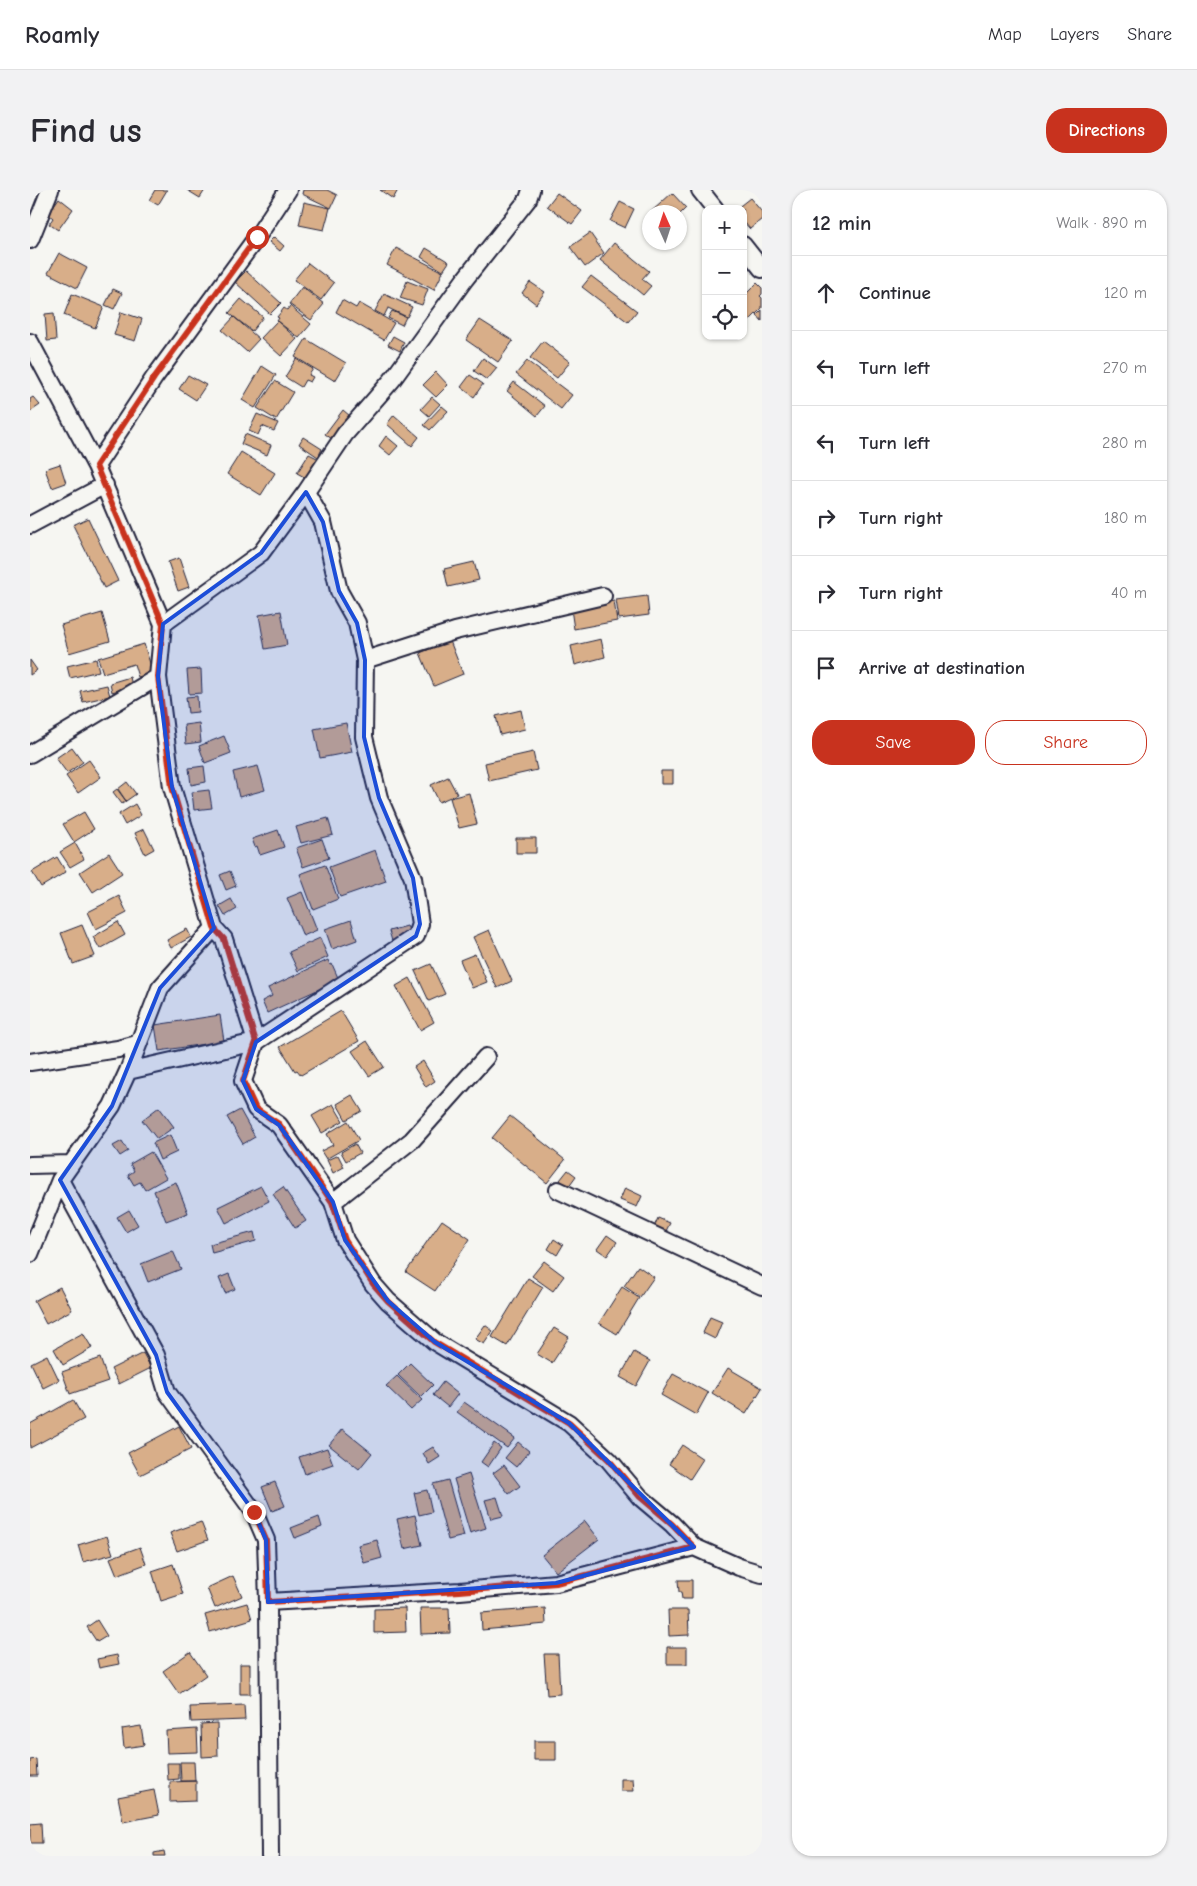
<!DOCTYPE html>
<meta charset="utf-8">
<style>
:root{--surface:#fff;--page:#f2f2f3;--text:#2b2b33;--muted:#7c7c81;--line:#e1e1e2;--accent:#c8321e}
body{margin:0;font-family:"Comic Neue",sans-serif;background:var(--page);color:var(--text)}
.controls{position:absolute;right:15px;top:15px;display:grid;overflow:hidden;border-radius:10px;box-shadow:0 1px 4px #0004}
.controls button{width:45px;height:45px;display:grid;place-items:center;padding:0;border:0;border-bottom:1px solid var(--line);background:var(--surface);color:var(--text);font:25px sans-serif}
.compass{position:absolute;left:612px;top:15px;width:45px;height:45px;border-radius:50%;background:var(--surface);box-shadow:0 1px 4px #0004;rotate:357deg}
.stop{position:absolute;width:15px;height:15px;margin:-11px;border:4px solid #c8321e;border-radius:50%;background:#fff}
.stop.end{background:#c8321e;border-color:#fff;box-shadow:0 1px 5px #0008}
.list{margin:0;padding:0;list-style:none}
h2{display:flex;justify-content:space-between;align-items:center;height:65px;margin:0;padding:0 20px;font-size:21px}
h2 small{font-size:16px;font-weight:400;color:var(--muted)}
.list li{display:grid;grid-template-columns:32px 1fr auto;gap:15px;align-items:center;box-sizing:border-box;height:75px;padding:0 20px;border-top:1px solid var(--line)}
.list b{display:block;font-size:19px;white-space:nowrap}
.list em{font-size:16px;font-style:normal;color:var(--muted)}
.actions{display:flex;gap:10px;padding:15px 20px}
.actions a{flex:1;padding:11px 0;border:1px solid var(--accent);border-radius:20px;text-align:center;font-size:18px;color:var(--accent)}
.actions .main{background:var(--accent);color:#fff}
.icon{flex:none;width:28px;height:28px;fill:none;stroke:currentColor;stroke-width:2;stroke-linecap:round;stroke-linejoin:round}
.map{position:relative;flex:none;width:732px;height:1666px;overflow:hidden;border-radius:20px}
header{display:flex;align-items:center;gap:30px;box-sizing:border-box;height:70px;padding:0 25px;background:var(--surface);border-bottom:1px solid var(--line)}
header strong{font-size:24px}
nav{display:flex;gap:28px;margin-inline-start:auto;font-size:18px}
.intro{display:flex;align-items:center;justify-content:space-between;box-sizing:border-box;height:120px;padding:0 30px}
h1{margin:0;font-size:35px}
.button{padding:12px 22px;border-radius:20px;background:var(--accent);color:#fff;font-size:18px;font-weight:700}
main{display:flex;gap:30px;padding:0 30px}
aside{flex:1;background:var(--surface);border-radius:20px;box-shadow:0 1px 4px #0004}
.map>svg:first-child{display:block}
.building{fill:#d8ae89;stroke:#22223b}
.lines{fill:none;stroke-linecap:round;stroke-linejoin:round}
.minor-casing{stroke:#22223b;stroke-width:20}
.minor{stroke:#f6f6f2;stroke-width:16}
.route{stroke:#c8321e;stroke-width:6}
.marked{fill:#1d4ed8;fill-opacity:0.2;stroke:#1d4ed8;stroke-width:4;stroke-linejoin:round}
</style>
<header>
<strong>Roamly</strong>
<nav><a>Map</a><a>Layers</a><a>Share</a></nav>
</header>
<div class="intro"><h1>Find us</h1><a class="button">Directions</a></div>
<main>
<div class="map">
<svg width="732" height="1666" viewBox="0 0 732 1666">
<rect width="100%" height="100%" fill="#f6f6f2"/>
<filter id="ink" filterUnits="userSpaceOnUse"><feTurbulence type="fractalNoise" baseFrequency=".02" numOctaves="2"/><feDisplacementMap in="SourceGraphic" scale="10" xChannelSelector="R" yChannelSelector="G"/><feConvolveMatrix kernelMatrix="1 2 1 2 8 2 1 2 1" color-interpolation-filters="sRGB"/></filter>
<g filter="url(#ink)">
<path class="building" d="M 125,0 L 137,0 L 128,15 L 119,10 Z
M 157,0 L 175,0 L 170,8 Z
M 273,0 L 297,0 L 307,5 L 301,18 L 272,4 Z
M 350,0 L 368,0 L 363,9 Z
M 527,3 L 552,21 L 542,34 L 517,16 Z
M 642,3 L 656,18 L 650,24 L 621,22 Z
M 29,8 L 43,19 L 28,40 L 19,34 L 23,28 L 18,24 Z
M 720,8 L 732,22 L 732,29 L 720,39 L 713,31 L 713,19 L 706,19 Z
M 274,12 L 300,18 L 294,40 L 269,35 Z
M 590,12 L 604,19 L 595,38 L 580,31 Z
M 560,43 L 574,63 L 555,77 L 540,57 Z
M 244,47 L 254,56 L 250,61 L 239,52 Z
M 584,53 L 619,81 L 612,89 L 621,96 L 613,105 L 570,70 Z
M 366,58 L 413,82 L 404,100 L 357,75 Z
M 396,58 L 419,72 L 413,81 L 391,67 Z
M 29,63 L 57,78 L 47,98 L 18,83 Z
M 278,73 L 304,93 L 291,110 L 264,90 Z
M 216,81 L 251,113 L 240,124 L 205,92 Z
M 561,86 L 607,121 L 598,132 L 552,97 Z
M 377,91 L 398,99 L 392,115 L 370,108 Z
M 500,92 L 515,102 L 506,114 L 492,103 Z
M 727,93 L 732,98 L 732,104 L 730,106 L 732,108 L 732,118 L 713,137 L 713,107 Z
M 272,97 L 294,114 L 281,130 L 259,114 Z
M 83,99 L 92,103 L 84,119 L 75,115 Z
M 42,104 L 74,117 L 65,138 L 34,125 Z
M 354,104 L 382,117 L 377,127 L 358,118 L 354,126 L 345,121 Z
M 211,109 L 233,127 L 222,141 L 199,123 Z
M 312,110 L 326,118 L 329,113 L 364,133 L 354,150 L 306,122 Z
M 260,116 L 281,134 L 269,148 L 247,131 L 249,128 L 247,127 L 251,122 L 254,118 L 257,120 Z
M 732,120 L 732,131 L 727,125 Z
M 362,121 L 376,127 L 372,135 L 358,128 Z
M 91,122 L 112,129 L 105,151 L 84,145 Z
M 24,123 L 26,150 L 17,151 L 15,124 Z
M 204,127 L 229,149 L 217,162 L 192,140 Z
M 450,130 L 483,151 L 468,172 L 436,150 Z
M 247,131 L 267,149 L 251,166 L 231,148 Z
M 363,146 L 374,152 L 370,161 L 358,155 Z
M 276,149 L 316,173 L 305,191 L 265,167 Z
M 513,151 L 540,172 L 527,188 L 500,168 Z
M 453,168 L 467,178 L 457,190 L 444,181 Z
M 266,169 L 283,179 L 279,185 L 283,187 L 280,192 L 275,190 L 271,197 L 255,187 Z
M 497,171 L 542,205 L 531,219 L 486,184 Z
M 232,176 L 246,185 L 225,218 L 212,210 Z
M 406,182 L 418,195 L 406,207 L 393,195 Z
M 158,185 L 176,195 L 166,210 L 149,199 Z
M 440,185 L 453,194 L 444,207 L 431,197 Z
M 245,191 L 263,202 L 246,230 L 227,218 Z
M 484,192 L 515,216 L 507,226 L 477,201 Z
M 3,207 L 10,215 L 0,222 L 0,209 Z
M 402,207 L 410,214 L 399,226 L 391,219 Z
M 412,216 L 418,221 L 400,240 L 394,235 Z
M 313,220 L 320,226 L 302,249 L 295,244 Z
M 227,224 L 248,233 L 244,241 L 232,236 L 228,245 L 219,241 Z
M 364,225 L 389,247 L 382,256 L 357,234 Z
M 215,244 L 241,255 L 237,265 L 211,254 Z
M 356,246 L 368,256 L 360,265 L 349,256 Z
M 273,247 L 292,259 L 288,267 L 269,254 Z
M 211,262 L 245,283 L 231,305 L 197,284 Z
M 279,264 L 289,269 L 278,289 L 267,283 Z
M 30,274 L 36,293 L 22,298 L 15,279 Z
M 58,328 L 88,391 L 74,398 L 43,335 Z
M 149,368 L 159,397 L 148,401 L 138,372 Z
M 444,372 L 449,390 L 418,397 L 414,379 Z
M 617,406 L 619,425 L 589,429 L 586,410 Z
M 584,411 L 587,431 L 544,439 L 541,419 Z
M 251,421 L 257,455 L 235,459 L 229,425 Z
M 72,423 L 80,451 L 39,463 L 31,435 Z
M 571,449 L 575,467 L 545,475 L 541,456 Z
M 420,451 L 433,484 L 404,496 L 390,463 Z
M 114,454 L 123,483 L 108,487 L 104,474 L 73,483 L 68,468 Z
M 66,469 L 69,481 L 40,488 L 37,476 Z
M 0,470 L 7,480 L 0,485 Z
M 171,479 L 172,503 L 159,504 L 157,480 Z
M 100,487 L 102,496 L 82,502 L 80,493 Z
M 77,495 L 80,506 L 53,512 L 50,501 Z
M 167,506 L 168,522 L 158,523 L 156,507 Z
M 491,520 L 495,539 L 470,545 L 466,526 Z
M 169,533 L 171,552 L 156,554 L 154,535 Z
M 316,533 L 322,562 L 290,568 L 284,539 Z
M 194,546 L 201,563 L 175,573 L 169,556 Z
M 42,557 L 53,572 L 37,583 L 26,568 Z
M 503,562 L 507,580 L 459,591 L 455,573 Z
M 59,570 L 71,587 L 48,603 L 36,586 Z
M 174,576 L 176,592 L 161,595 L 159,578 Z
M 228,576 L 235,600 L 209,607 L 203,582 Z
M 631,581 L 643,581 L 643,594 L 631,594 Z
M 418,587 L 427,604 L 409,612 L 401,595 Z
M 97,592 L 106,604 L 96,611 L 88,599 Z
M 87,599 L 96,611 L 92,614 L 83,602 Z
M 179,600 L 182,618 L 164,620 L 162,602 Z
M 439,603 L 447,634 L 429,638 L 420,608 Z
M 105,614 L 111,625 L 95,635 L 89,624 Z
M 54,622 L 64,639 L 44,652 L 33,634 Z
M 298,628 L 303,645 L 271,653 L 266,637 Z
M 114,639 L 124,659 L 115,664 L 105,643 Z
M 248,640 L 254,657 L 230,665 L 227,656 L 225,657 L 222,649 Z
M 486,648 L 506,648 L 506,663 L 486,663 Z
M 292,649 L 299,668 L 273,677 L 266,658 Z
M 45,653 L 54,669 L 40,677 L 30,662 Z
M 345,660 L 356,691 L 310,707 L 299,677 Z
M 79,663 L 92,683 L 63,702 L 50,682 Z
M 27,667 L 36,682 L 11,697 L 2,682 Z
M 295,675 L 308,709 L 283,719 L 270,684 Z
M 200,681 L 206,696 L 196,700 L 190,685 Z
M 272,702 L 287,740 L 273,746 L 257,708 Z
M 89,706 L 97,723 L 66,739 L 58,722 Z
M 201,709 L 207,719 L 195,726 L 189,716 Z
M 321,730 L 327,750 L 302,759 L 295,739 Z
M 88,732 L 95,745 L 70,759 L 63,747 Z
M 52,735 L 65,766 L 43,774 L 31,743 Z
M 377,736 L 381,744 L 362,751 L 359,741 Z
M 157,739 L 161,747 L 141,758 L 137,750 Z
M 459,740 L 482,791 L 467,798 L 443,747 Z
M 290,748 L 298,767 L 268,781 L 259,762 Z
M 445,764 L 457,792 L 442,798 L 430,770 Z
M 298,770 L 300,775 L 302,774 L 309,790 L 237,823 L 232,811 L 242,806 L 238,798 Z
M 401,774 L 415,804 L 399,811 L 385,781 Z
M 380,788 L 404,832 L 390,840 L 366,796 Z
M 311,821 L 329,851 L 271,885 L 267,880 L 265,881 L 250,857 Z
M 190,825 L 194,851 L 129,861 L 125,835 Z
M 337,851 L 354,877 L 339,886 L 322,861 Z
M 393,871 L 405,891 L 396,897 L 384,877 Z
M 322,905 L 332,921 L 316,930 L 307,914 Z
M 303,914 L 313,931 L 292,943 L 282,926 Z
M 129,917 L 144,937 L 127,949 L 112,930 Z
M 210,920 L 225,947 L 213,954 L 197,927 Z
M 480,926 L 535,970 L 517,993 L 462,948 Z
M 318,931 L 329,950 L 296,969 L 291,961 L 303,955 L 297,944 Z
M 140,945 L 147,962 L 130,970 L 123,953 Z
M 92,951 L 98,961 L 90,966 L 83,956 Z
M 325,954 L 330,963 L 316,971 L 311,962 Z
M 121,962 L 136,988 L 115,1000 L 110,992 L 104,995 L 98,985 L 104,981 L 100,974 Z
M 308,965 L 314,977 L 303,983 L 297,970 Z
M 538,980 L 546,986 L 538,997 L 530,990 Z
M 146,992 L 158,1023 L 136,1031 L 124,1001 Z
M 231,996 L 239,1011 L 196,1033 L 188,1017 Z
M 253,997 L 276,1031 L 265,1038 L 243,1004 Z
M 595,998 L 612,1006 L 607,1017 L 590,1010 Z
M 99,1020 L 108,1035 L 96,1042 L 87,1027 Z
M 628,1028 L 640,1033 L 635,1043 L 624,1037 Z
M 412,1030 L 440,1049 L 405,1101 L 376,1082 Z
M 224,1042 L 226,1051 L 182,1063 L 180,1054 Z
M 577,1045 L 587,1052 L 577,1066 L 567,1059 Z
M 524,1049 L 533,1055 L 527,1065 L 518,1059 Z
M 143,1061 L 151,1079 L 118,1092 L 111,1074 Z
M 514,1071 L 534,1086 L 523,1101 L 502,1086 Z
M 608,1076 L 624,1087 L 610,1107 L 594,1096 Z
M 199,1084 L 205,1099 L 195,1103 L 189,1088 Z
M 498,1088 L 513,1097 L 477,1156 L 462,1147 Z
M 30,1097 L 42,1120 L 16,1134 L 4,1111 Z
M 592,1097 L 609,1108 L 587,1144 L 569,1133 Z
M 680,1127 L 692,1132 L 685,1149 L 673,1143 Z
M 455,1135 L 463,1141 L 454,1154 L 445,1149 Z
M 524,1138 L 539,1147 L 522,1173 L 507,1164 Z
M 53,1143 L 62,1158 L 33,1175 L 24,1159 Z
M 604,1162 L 620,1171 L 606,1196 L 590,1187 Z
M 113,1163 L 121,1178 L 89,1194 L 81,1179 Z
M 17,1165 L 29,1190 L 13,1198 L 1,1173 Z
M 70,1168 L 78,1191 L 40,1204 L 32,1182 Z
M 380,1173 L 403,1195 L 391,1207 L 368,1185 Z
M 698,1178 L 732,1198 L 716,1224 L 682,1203 Z
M 643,1184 L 678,1203 L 666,1225 L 631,1205 Z
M 367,1186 L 392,1210 L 381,1220 L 356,1196 Z
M 413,1192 L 428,1204 L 418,1217 L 403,1205 Z
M 43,1210 L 54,1229 L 0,1258 L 0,1234 Z
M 434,1212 L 485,1248 L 477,1258 L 427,1222 Z
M 149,1236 L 161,1259 L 110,1285 L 98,1263 Z
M 312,1239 L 342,1263 L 329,1279 L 299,1255 Z
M 488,1252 L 499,1261 L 486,1277 L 475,1268 Z
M 464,1253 L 471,1258 L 458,1277 L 451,1272 Z
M 652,1255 L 673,1269 L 660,1289 L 639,1274 Z
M 403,1257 L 410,1267 L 399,1274 L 393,1263 Z
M 297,1258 L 303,1274 L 275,1284 L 269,1267 Z
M 474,1275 L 490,1296 L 479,1304 L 463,1283 Z
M 439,1284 L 456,1338 L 440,1343 L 424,1289 Z
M 418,1290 L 434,1346 L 418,1350 L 403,1294 Z
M 245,1292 L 255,1316 L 242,1321 L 232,1297 Z
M 397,1300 L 402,1322 L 389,1325 L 384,1303 Z
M 467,1307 L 473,1326 L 461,1329 L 455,1310 Z
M 385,1325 L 392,1355 L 374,1359 L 367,1329 Z
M 289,1327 L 292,1337 L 265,1348 L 261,1338 Z
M 555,1331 L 569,1349 L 526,1382 L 512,1365 Z
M 171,1332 L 178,1350 L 147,1361 L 140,1343 Z
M 77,1346 L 83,1364 L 53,1372 L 48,1355 Z
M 347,1350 L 352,1368 L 334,1373 L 328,1355 Z
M 110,1357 L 116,1374 L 87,1385 L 80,1368 Z
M 143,1374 L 153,1404 L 131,1411 L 122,1381 Z
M 203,1386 L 212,1406 L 185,1418 L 177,1398 Z
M 648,1390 L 662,1390 L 662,1409 L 652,1409 L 651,1402 L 649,1402 Z
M 217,1413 L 222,1429 L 180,1442 L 175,1425 Z
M 375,1418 L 376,1442 L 344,1443 L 344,1419 Z
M 390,1418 L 419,1418 L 420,1443 L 391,1444 Z
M 515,1418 L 516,1434 L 452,1440 L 451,1423 Z
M 638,1420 L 658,1420 L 659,1445 L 639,1446 Z
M 67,1430 L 77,1446 L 67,1452 L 57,1437 Z
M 637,1457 L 657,1457 L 657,1474 L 637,1474 Z
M 160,1462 L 176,1485 L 149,1504 L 133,1481 Z
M 514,1464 L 528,1464 L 530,1504 L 517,1505 Z
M 87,1465 L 89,1474 L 69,1478 L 67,1469 Z
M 210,1474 L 220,1474 L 220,1504 L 210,1504 Z
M 214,1515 L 215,1530 L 161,1532 L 160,1517 Z
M 187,1533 L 188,1566 L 172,1567 L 171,1534 Z
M 111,1536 L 114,1555 L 94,1558 L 92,1539 Z
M 167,1539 L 168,1562 L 137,1563 L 136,1541 Z
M 504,1551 L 526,1551 L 526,1570 L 504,1570 Z
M 6,1569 L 7,1586 L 0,1586 L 0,1570 Z
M 150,1572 L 164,1572 L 165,1591 L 151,1591 Z
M 137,1573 L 149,1573 L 149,1589 L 138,1590 Z
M 591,1589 L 603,1589 L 604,1601 L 591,1601 Z
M 166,1591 L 166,1611 L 140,1612 L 140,1592 Z
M 124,1600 L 129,1625 L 93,1632 L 88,1607 Z
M 11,1633 L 12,1653 L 0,1653 L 0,1634 Z
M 134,1661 L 135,1666 L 124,1666 L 124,1663 Z"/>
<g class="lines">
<defs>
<path id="minor" d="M 670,0 L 685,19
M 0,50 L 20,0
M 713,55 L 732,79
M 0,152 L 66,276 L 133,434 L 128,487 L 142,597 L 184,738 L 194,749 L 226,852 L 213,891 L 226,919 L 249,935 L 303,1012 L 315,1050 L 343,1094 L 358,1111 L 405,1152 L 539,1233 L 579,1270 L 610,1307 L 642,1334 L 664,1357 L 709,1377 L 732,1384
M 66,276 L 124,188 L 227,47 L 258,0
M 0,335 L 75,295
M 133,434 L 231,363 L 276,302 L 315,244 L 362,190 L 435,89 L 498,9 L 501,0
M 335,470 L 425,441 L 573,406
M 0,564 L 128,487
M 0,872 L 88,859 L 107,854
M 98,881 L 226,852 L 386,746 L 390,734 L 383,688 L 349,608 L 334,547 L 335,470 L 327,433 L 309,401 L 293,332 L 276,302
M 0,975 L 41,974
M 30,990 L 126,1165 L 137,1202 L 224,1322 L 236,1350 L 238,1412
M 528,1000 L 732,1096
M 303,1012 L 382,950 L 456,867
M 0,1064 L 30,990 L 82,916 L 98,881 L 130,798 L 184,738
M 240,1666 L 238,1412 L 430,1401 L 526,1393 L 664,1357"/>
</defs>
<use href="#minor" class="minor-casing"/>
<use href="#minor" class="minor"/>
</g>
</g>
<g class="lines" filter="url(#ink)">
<path class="route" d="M 224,1322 L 236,1350 L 238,1412 L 430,1401 L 526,1393 L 664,1357 L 642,1334 L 610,1307 L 579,1270 L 539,1233 L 404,1152 L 358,1111 L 343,1094 L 315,1050 L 302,1012 L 249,934 L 226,919 L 213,891 L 226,852 L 194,749 L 184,738 L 142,597 L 128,487 L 133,434 L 66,276 L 124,188 L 227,47"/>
</g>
<path class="marked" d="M 276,302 L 293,332 L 309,401 L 327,433 L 335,470 L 334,547 L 349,608 L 383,688 L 390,734 L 386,746 L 226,852 L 213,891 L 226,919 L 249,935 L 303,1012 L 315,1050 L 358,1111 L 405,1152 L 539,1233 L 664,1357 L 526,1393 L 238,1412 L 236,1350 L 224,1322 L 137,1202 L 126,1165 L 30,990 L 82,916 L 130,798 L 184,738 L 142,597 L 128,487 L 133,434 L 231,363 Z"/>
</svg>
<div class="controls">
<button>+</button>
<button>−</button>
<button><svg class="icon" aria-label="locate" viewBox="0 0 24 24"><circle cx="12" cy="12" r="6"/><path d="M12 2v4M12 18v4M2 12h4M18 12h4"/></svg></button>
</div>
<svg class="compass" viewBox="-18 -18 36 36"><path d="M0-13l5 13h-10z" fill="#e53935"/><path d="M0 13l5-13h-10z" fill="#7c7c81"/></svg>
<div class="stop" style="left:227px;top:47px"></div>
<div class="stop end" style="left:224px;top:1322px"></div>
</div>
<aside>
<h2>12 min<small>Walk · 890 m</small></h2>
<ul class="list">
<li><svg class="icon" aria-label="ahead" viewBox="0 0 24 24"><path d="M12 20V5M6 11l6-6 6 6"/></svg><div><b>Continue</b></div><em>120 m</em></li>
<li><svg class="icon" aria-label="left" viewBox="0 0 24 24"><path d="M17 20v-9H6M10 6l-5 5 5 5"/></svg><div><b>Turn left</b></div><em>270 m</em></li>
<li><svg class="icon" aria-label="left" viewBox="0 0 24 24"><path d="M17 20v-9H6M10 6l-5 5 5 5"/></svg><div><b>Turn left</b></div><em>280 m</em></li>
<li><svg class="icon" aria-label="right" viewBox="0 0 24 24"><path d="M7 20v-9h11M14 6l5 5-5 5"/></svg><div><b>Turn right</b></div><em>180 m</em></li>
<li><svg class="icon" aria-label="right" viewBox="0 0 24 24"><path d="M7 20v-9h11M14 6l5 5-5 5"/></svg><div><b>Turn right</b></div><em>40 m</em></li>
<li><svg class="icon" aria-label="arrive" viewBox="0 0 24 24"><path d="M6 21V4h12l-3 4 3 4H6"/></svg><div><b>Arrive at destination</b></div></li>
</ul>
<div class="actions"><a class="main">Save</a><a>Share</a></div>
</aside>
</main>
